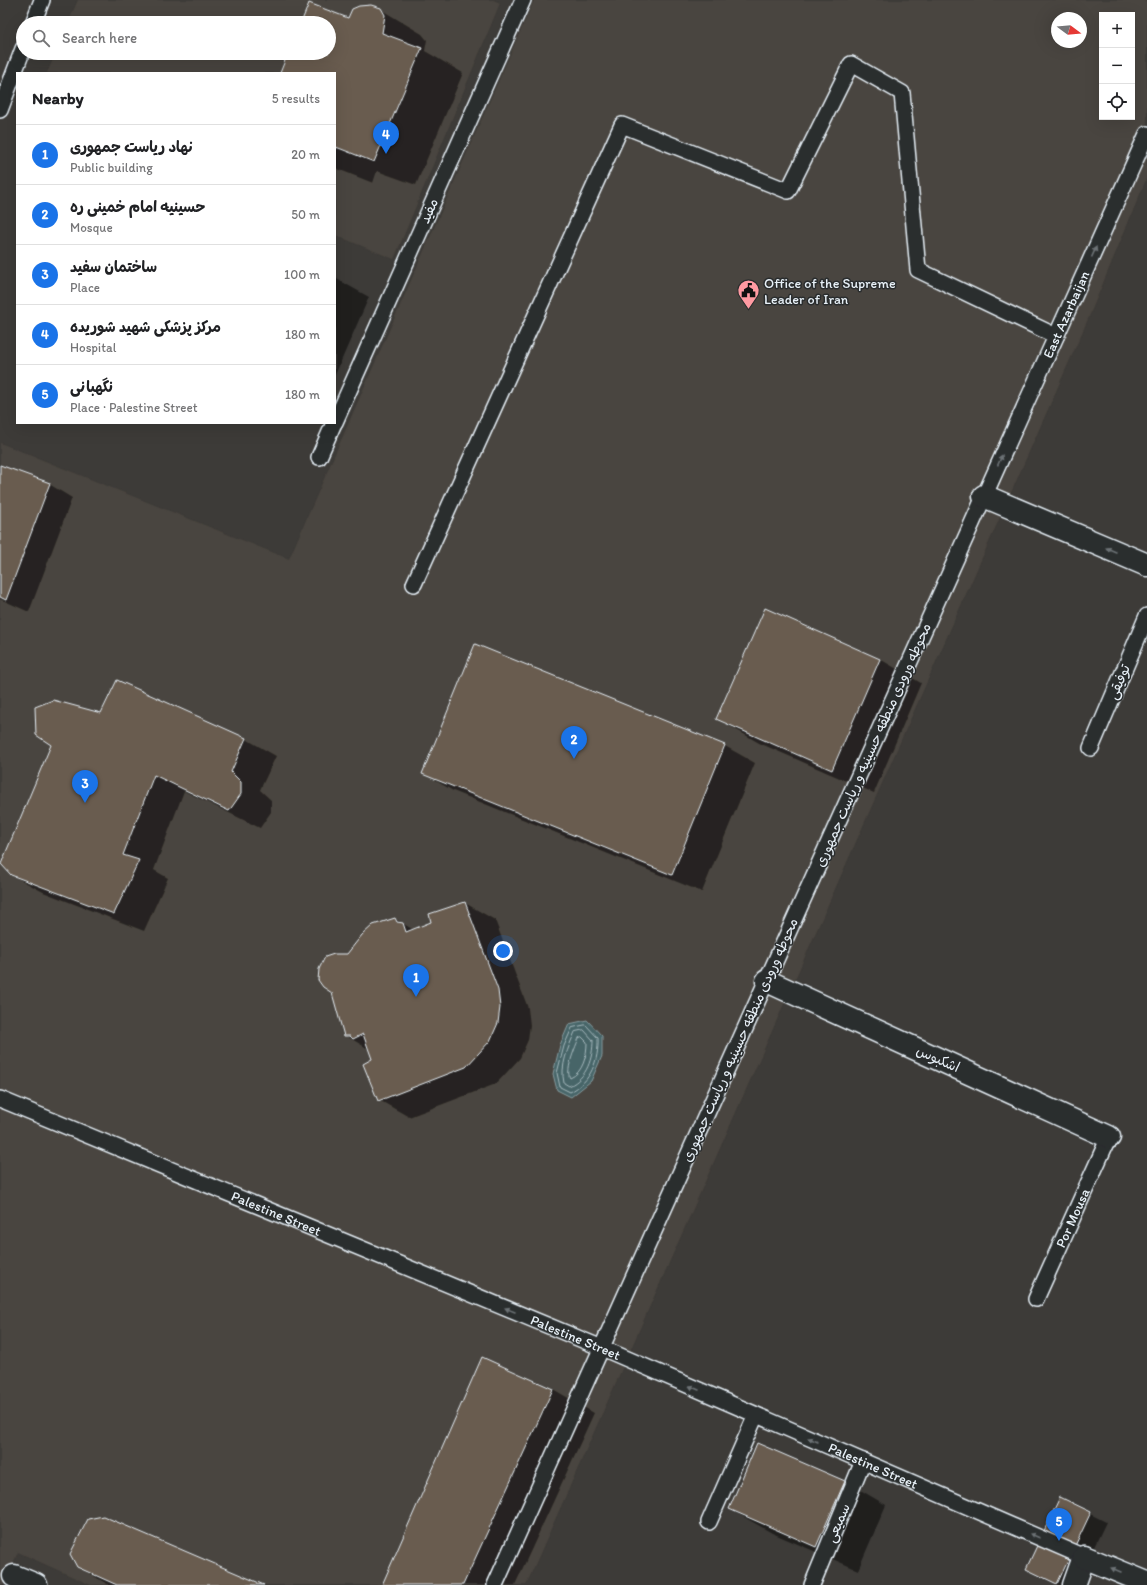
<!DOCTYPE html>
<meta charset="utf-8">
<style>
:root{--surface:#fff;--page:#f2f2f2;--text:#202124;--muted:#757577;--line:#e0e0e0;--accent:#1a73e8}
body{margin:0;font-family:Itim,"Playpen Sans Arabic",sans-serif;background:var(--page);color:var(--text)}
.controls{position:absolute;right:12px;top:12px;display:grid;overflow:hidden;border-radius:0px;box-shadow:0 4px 16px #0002}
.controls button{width:36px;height:36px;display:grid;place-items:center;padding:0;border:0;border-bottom:1px solid var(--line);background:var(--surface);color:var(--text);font:20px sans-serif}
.compass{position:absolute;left:1051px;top:12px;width:36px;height:36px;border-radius:50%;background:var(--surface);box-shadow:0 4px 16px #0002;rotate:106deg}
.you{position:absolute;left:503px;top:951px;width:14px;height:14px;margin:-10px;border:3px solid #fff;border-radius:50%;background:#1a73e8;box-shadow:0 0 0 6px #1a73e833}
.badge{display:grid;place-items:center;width:26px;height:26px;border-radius:50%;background:var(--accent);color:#fff;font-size:13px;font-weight:700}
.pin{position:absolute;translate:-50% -33px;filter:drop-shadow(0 1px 2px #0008)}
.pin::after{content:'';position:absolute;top:21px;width:14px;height:12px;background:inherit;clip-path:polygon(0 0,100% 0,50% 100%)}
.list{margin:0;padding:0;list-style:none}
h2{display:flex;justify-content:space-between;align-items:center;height:52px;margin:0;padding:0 16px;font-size:17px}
h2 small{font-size:13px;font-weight:400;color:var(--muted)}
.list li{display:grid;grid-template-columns:26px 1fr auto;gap:12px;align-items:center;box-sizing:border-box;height:60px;padding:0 16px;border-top:1px solid var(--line)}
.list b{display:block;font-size:15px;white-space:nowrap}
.list p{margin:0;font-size:13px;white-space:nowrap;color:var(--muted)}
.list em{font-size:13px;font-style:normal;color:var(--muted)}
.icon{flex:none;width:22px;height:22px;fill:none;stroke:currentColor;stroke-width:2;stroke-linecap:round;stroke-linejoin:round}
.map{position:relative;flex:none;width:1147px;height:1585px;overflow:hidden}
.search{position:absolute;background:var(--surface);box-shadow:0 4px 16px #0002;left:16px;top:16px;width:320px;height:44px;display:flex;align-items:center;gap:10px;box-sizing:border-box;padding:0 14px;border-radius:22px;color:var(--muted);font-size:15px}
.panel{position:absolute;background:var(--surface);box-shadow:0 4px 16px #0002;left:16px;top:72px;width:320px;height:352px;border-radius:0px}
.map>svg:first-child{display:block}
.built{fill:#4a453f;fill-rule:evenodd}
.water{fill:#466568;stroke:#879da2}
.shadow{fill:#0007}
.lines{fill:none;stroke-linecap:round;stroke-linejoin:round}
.shore{stroke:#a7b9be;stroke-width:1}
.building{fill:#695c50;stroke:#e8f1f8}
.service-casing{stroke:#e8f1f8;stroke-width:18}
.minor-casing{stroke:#e8f1f8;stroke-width:25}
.secondary-casing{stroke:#e8f1f8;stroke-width:25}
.service{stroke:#2a2d2e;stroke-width:15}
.minor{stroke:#2a2d2e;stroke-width:22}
.secondary{stroke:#2a2d2e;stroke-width:22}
.oneway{fill:#6c7275}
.labels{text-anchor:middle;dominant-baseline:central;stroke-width:3;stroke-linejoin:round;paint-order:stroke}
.street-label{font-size:14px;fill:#e8f1f8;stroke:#2a2d2e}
.poi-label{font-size:14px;fill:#e8f1f8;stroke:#2a2d2e;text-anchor:start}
</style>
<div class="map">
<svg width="1147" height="1585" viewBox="0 0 1147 1585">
<rect width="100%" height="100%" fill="#3d3b38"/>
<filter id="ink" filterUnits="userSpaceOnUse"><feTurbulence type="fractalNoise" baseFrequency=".025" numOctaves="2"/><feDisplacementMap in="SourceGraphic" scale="8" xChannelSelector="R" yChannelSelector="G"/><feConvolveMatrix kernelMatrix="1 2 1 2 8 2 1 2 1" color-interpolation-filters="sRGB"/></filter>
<g filter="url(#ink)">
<path class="built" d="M 78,0 L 493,0 L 500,3 L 394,259 L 335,235 L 335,73 L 47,73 L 56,53 L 329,53 L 329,23 L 68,23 Z
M 534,0 L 1144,0 L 1147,1 L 1147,177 L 1088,319 L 526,1585 L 91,1585 L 18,1552 L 3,1585 L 0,1585 L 0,443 L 289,559 ZM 1102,15 L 1132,15 L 1132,117 L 1102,117 ZM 1057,18 L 1081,18 L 1081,42 L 1057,42 Z"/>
<path class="water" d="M 587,1020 L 602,1036 L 602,1056 L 591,1081 L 571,1097 L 557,1090 L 553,1074 L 560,1045 L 569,1024 Z"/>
<path class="shadow" d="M 380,9 L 422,34 L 427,40 L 425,51 L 463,73 L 416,185 L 377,171 L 373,183 L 335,168 L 335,73 L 281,73 L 289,53 L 329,53 L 329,23 L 302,23 L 348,19 Z
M 335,278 L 369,297 L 335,375 Z
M 0,466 L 49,484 L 72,498 L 29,612 L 0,599 Z
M 766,609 L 880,659 L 921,683 L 874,793 L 759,743 L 718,719 Z
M 101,714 L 246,739 L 276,756 L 260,790 L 271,800 L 271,812 L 260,828 L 184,791 L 154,870 L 168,878 L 144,931 L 43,892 L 12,875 Z
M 725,746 L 755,763 L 702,892 L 453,791 L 423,773 Z
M 465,903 L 495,920 L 528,1008 L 530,1025 L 528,1040 L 520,1058 L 496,1084 L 409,1117 L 379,1100 L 373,1059 L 370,1050 L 345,1035 L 348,955 L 395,919 L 414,930 L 432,923 Z
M 483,1358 L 553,1389 L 594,1413 L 515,1585 L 383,1585 Z
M 845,1481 L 886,1505 L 858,1570 L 772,1533 L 730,1509 Z
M 1060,1499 L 1106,1522 L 1076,1585 L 1059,1585 L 1027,1568 Z
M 78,1567 L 262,1585 L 109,1585 Z"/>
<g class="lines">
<path class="shore" d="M 586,1025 L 598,1038 C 599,1060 591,1082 570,1092 L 560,1087 L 557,1073 L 564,1046 L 572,1028 Z
M 584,1030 L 593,1040 C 593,1058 587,1078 569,1086 L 564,1083 C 560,1066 568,1048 575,1032 Z
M 582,1037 L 587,1042 C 587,1055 583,1073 570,1078 C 565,1070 576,1046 579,1038 Z"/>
</g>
<path class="building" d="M 309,3 L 348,18 L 352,9 L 359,6 L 371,5 L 381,8 L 385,15 L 382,33 L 422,48 L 374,162 L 336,147 L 335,149 L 335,73 L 280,73 L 288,53 L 329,53 L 329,23 L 301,23 Z
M 0,465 L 50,483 L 6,600 L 0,597 Z
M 765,608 L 880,659 L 832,770 L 716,719 Z
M 475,644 L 725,745 L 672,875 L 422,774 Z
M 117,680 L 246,738 L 231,772 L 241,782 L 241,794 L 229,811 L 154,775 L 123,855 L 139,860 L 114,914 L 11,875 L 1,864 L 51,745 L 36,735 L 35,707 L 53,700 L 101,713 Z
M 465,902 L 498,990 L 500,1007 L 498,1023 L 490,1041 L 466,1067 L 378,1101 L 363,1064 L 372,1059 L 363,1034 L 353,1039 L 350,1036 L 344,1036 L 332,993 L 323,987 L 318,980 L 319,969 L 325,957 L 334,954 L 347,954 L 362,935 L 373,925 L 395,918 L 397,922 L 403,923 L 406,932 L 431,922 L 429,914 Z
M 482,1357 L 553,1389 L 463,1585 L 382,1585 Z
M 757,1443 L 845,1481 L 816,1547 L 729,1509 Z
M 1060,1497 L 1091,1512 L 1057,1584 L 1026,1569 Z
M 103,1516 L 264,1585 L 117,1585 L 77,1567 L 70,1554 L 88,1519 Z"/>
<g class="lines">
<defs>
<g id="service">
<path d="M 33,23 L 42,0"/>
<path d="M 0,110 L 23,49"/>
<path d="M 335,422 L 523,0"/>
<path d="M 319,457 L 334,423"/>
<path d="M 414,584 L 622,125 L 788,191 L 851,64 L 902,93 L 918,270 L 1056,336"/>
<path d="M 1091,748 L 1147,616"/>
<path id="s1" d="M 0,1099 L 602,1348 L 1084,1557"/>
<path id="s2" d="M 1036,1299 L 1109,1137"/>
<path d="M 709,1522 L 756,1415"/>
<path id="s3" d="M 495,1585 L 1147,134"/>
<path d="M 812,1585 L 863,1461"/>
</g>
<path id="minor" d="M 984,496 L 1147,565
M 767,981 L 1109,1137
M 14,1576 L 36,1585
M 1074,1585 L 1084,1557"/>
<path id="secondary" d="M 1084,1557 L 1147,1583"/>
</defs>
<use href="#service" class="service-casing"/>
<use href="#minor" class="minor-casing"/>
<use href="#secondary" class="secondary-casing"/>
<use href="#service" class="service"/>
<use href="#minor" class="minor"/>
<use href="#secondary" class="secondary"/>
</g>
<defs><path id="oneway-solid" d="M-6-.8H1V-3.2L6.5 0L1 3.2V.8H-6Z"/></defs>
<g class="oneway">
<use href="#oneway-solid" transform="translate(1094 252) rotate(-66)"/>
<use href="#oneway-solid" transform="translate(1000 460) rotate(-66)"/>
<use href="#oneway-solid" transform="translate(1111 550) rotate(-157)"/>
<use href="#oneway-solid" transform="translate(510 1310) rotate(-158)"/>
<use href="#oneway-solid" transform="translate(694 1388) rotate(-157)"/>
<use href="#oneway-solid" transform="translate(813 1440) rotate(-157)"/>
<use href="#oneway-solid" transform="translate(1035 1536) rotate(-157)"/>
<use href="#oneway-solid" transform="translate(1116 1570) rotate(-157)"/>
</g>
</g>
<defs>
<symbol id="civic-pin" viewBox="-11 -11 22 30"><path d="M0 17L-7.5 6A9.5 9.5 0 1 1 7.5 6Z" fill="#ff9aa2" stroke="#2a2d2e"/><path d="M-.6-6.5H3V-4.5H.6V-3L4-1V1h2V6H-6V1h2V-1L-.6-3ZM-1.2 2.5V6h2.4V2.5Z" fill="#111"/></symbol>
</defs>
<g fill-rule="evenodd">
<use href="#civic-pin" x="736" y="278" width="25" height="34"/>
</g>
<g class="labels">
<g class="street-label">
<text transform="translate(429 211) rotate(-66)">مفید</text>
<text stroke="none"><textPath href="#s3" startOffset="1393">East Azarbaijan</textPath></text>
<text transform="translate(1119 682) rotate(-67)">توفیقی</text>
<text transform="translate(873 745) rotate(-66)">محوطه ورودی منطقه حسینیه و ریاست جمهوری</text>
<text transform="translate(740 1040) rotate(-66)">محوطه ورودی منطقه حسینیه و ریاست جمهوری</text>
<text transform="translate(938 1059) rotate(24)">اشکبوس</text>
<text stroke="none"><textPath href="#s1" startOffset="299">Palestine Street</textPath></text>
<text stroke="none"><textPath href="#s2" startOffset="89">Por Mousa</textPath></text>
<text stroke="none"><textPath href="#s1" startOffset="623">Palestine Street</textPath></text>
<text stroke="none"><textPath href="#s1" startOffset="947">Palestine Street</textPath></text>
<text transform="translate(838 1523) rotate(-67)">سمیعی</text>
</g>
<g class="poi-label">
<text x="764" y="283">Office of the Supreme<tspan x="764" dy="16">Leader of Iran</tspan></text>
</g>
</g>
</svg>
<div class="controls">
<button>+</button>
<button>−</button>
<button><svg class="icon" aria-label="locate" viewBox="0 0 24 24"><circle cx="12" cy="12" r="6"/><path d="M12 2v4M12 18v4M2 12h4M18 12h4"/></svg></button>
</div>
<svg class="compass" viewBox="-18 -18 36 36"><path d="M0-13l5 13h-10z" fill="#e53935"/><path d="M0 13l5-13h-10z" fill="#757577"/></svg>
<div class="you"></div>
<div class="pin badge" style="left:416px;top:997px">1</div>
<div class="pin badge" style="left:574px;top:759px">2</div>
<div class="pin badge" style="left:85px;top:803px">3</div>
<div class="pin badge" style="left:386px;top:154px">4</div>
<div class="pin badge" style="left:1059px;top:1541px">5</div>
<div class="search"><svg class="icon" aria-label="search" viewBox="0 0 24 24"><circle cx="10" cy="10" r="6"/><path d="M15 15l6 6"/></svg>Search here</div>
<section class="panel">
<h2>Nearby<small>5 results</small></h2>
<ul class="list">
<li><span class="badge">1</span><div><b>نهاد ریاست جمهوری</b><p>Public building</p></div><em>20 m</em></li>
<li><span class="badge">2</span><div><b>حسینیه امام خمینی ره</b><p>Mosque</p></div><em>50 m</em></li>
<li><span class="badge">3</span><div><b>ساختمان سفید</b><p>Place</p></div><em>100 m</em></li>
<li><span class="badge">4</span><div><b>مرکز پزشکی شهید شوریده</b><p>Hospital</p></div><em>180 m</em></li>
<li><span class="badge">5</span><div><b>نگهبانی</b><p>Place · Palestine Street</p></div><em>180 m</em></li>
</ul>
</section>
</div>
